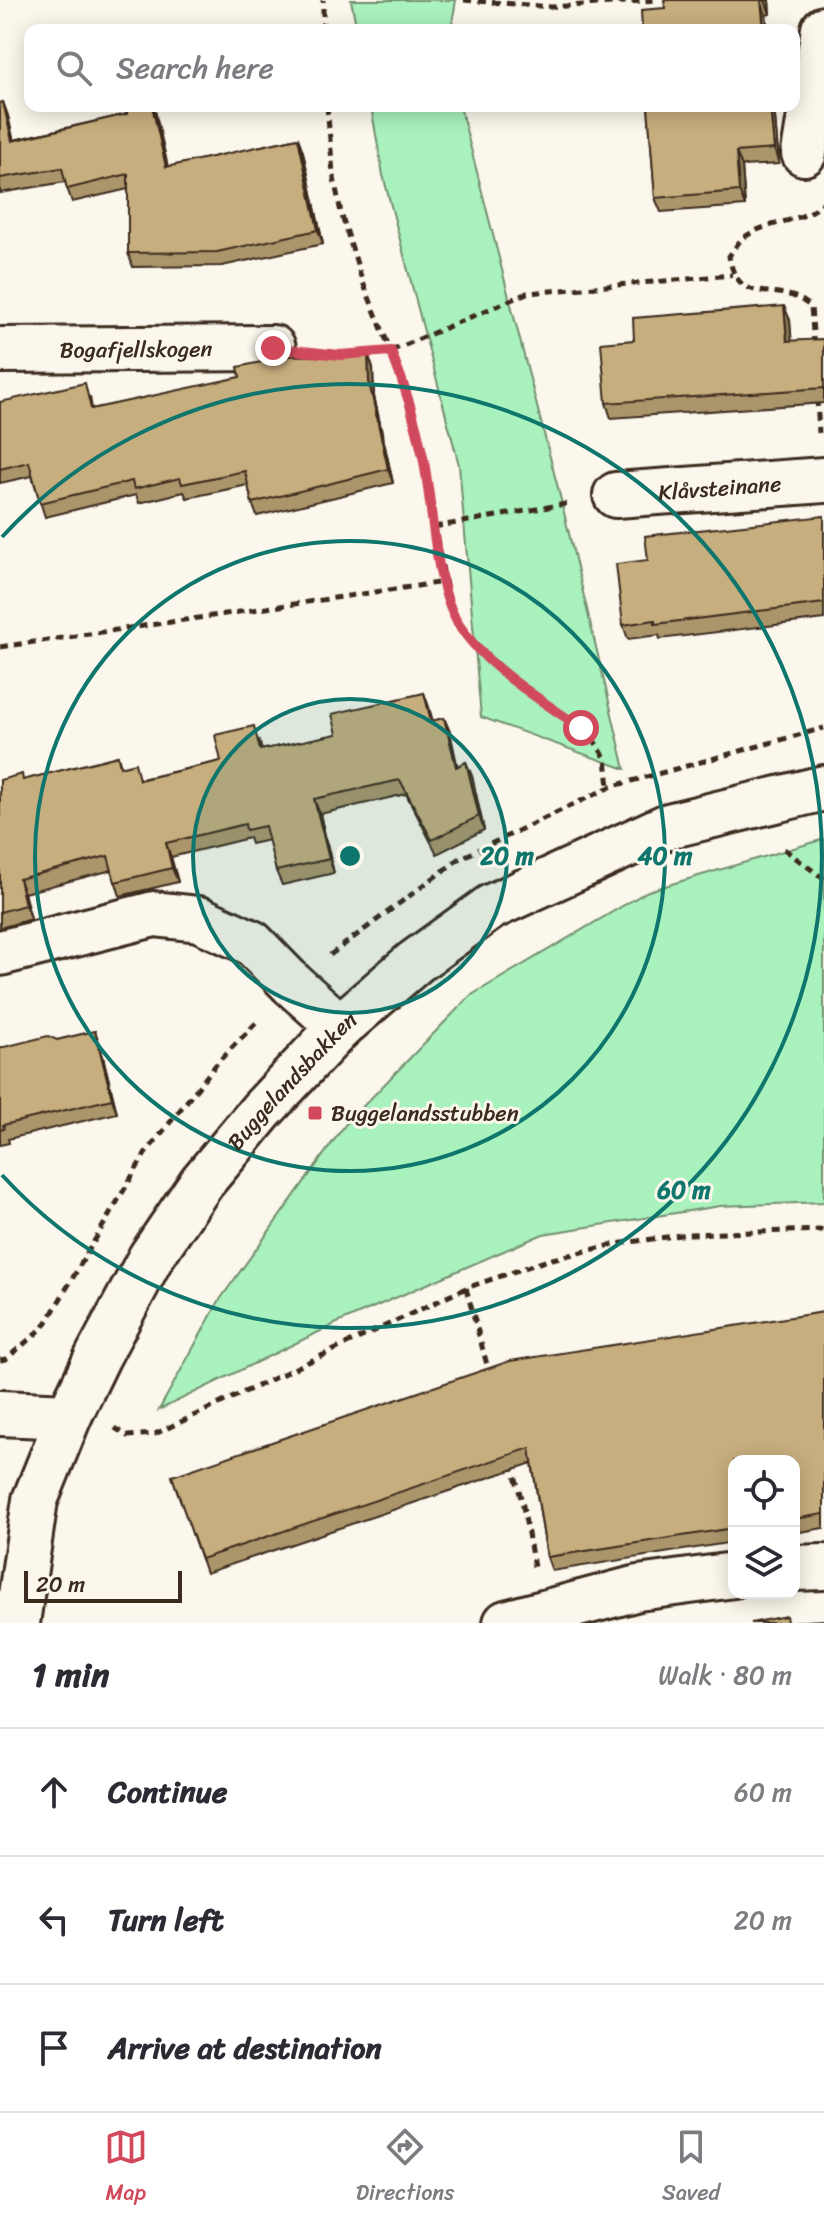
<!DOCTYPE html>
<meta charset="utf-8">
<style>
:root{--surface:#fff;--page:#f7f7f7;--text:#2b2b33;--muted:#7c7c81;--line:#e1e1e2;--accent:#d1495b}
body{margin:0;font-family:Sriracha,sans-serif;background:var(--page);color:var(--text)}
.controls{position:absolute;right:24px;bottom:24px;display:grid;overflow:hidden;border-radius:16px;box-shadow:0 4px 20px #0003}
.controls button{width:72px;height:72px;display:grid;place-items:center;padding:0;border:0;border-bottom:2px solid var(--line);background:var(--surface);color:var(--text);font:40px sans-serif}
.scale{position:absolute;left:24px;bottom:20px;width:158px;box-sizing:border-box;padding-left:8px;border:4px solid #3b2a1e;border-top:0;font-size:22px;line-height:28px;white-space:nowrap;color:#3b2a1e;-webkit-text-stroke:6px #fbf7ec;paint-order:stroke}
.stop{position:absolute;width:24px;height:24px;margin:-18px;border:6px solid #d1495b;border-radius:50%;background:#fff}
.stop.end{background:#d1495b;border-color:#fff;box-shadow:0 2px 8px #0008}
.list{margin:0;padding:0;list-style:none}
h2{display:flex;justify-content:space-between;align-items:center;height:104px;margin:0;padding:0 32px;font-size:34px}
h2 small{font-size:26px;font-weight:400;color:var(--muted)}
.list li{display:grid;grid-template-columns:52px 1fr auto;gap:24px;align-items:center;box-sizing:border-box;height:128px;padding:0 32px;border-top:2px solid var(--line)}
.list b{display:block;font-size:30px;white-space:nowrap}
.list em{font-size:26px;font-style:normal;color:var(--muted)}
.icon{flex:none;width:44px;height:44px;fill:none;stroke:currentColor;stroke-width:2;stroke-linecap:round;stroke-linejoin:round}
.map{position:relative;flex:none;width:824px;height:1623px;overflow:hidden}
.search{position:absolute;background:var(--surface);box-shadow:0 4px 20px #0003;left:24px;right:24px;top:24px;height:88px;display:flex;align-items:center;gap:20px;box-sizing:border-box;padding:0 28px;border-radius:16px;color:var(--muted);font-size:30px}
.sheet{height:488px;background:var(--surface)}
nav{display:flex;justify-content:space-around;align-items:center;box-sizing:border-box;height:112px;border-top:2px solid var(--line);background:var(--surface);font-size:22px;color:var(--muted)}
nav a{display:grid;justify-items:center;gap:4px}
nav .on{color:var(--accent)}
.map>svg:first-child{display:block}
.green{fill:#a9f1bd;stroke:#728e6e;stroke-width:2}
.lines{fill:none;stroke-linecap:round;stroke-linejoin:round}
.minor-casing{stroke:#3b2a1e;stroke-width:50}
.path{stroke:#3b2a1e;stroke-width:5;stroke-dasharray:8 6;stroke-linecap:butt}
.minor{stroke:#fbf7ec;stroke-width:44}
.wall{fill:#ab966c;stroke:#3b2a1e;stroke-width:2}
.shaded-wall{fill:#8b7a58;stroke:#3b2a1e;stroke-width:2}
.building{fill:#c7ae7e;stroke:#3b2a1e;stroke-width:2}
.route{stroke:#d1495b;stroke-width:10}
.ring{fill:none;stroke:#0f766e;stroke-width:4}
.poi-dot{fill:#d1495b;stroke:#fbf7ec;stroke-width:3}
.labels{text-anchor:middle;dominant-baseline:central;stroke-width:6;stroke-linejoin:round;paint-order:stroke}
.street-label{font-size:22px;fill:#3b2a1e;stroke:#fbf7ec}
.poi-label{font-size:22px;fill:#3b2a1e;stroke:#fbf7ec;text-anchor:start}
.centre{fill:#0f766e;stroke:#fbf7ec;stroke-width:4}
.ring-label{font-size:24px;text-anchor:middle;font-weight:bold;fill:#0f766e;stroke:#fbf7ec;stroke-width:6;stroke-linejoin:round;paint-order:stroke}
</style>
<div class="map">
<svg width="824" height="1623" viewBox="0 0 824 1623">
<rect width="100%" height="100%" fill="#fbf7ec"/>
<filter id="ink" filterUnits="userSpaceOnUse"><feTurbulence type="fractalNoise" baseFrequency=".0125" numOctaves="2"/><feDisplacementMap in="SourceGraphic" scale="16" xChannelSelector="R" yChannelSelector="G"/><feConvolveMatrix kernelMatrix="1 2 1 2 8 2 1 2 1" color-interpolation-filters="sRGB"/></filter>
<g filter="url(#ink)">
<path class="green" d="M 351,0 L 456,0 L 451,30 L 357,30 Z
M 371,106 L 460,106 L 561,500 L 625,769 L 481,717 L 459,465 L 383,175 Z
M 824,839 L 824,1202 L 720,1206 L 543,1234 L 335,1324 L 159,1410 L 219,1301 L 345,1125 L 470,996 L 648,891 Z"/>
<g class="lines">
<defs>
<g id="minor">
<path d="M 804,153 L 824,29"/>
<path id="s1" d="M 0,350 L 273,348"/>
<path id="s2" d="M 616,495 L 824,480"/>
<path d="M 0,953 L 154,914 L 199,919 L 252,943 L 292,984 L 340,1027"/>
<path d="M 0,1413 L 69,1416"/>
<path d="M 794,1568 L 824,1567"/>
<path id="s3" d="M 17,1623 L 35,1500 L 69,1416 L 98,1356 L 151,1257 L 202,1182 L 262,1110 L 340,1027 L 415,962 L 491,907 L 668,826 L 824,788"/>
<path d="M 506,1623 L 638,1588 L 734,1575"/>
</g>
</defs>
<use href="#minor" class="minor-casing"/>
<path class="path" d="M 464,0 L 552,7 L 657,0
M 323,30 L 323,0
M 327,106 L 333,173 L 341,213 L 362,280 L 405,386 L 423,457 L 434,527 L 450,607 L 459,626 L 478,648 L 511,678 L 581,728 L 595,742 L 606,759 L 609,787
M 814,345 L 811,307 C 778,277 739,312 729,256 C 733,251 737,244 741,240 C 765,219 802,225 824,202
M 322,353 L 340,355 L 391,351 L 527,293 L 732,275
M 817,399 L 819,433
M 434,527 L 571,503
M 0,647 L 444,582
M 784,849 L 824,879
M 330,955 L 459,859 L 610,787 L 824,728
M 466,1288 L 489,1372
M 0,1360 L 6,1359 L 44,1327 L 145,1154 L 218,1062 L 258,1021
M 115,1428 L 127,1436 L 155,1434 L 466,1288 L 548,1260 L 616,1244 L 688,1234 L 824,1230
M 512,1463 L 523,1506 L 534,1567"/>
<use href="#minor" class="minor"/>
</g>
<path class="wall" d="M 769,0 L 770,14 L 766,15 L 768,30 L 642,30 L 665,8 Z
M 3,102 L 8,116 L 13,140 L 127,114 L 154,106 L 168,167 L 298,138 L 303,152 L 323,244 L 222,266 L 133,267 L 128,253 L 128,189 L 72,202 L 65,182 L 0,193 L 0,103 Z
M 648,106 L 774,106 L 779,164 L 742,166 L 745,206 L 661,212 L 655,198 Z
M 790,320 L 791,341 L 824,339 L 824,403 L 611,418 L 606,403 L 634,340 Z
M 368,354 L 373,368 L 374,396 L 393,483 L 257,516 L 252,503 L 248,485 L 187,498 L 184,492 L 139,503 L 136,495 L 45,517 L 32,476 L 0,483 L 0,402 L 90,397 L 92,409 Z
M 824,516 L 824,619 L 660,639 L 659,635 L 628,639 L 623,625 L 648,560 Z
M 424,693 L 433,721 L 444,718 L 450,732 L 457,766 L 466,762 L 472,776 L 484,830 L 437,854 L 406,794 L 320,814 L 334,873 L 282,885 L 276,871 L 269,840 L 251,844 L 249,838 L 171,857 L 178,882 L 120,896 L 112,870 L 24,893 L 31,919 L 0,928 L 0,780 L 24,780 L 118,756 L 121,766 L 141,779 L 221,761 L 259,740 L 262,750 L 337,734 Z
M 95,1031 L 100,1045 L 117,1113 L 8,1139 L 9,1143 L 0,1145 L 0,1048 L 57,1040 Z
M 824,1312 L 824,1528 L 794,1533 L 794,1461 L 734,1461 L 734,1542 L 552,1571 L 547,1557 L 532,1463 L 206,1573 L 172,1476 Z"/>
<path class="shaded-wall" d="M 761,0 L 766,15 L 768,30 L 764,30 Z
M 765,0 L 769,0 L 770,14 Z
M 3,102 L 8,116 L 17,154 L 12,141 Z
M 152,106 L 154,106 L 171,181 L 166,167 Z
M 770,106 L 774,106 L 779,164 L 774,149 Z
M 298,138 L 303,152 L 323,244 L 318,230 Z
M 736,152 L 742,166 L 745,206 L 739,191 Z
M 784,306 L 790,320 L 793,356 L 787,341 Z
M 368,354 L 373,368 L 374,396 L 393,483 L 388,469 L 369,382 Z
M 424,693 L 429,707 L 436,736 L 431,721 Z
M 444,718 L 450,732 L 461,782 L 456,767 Z
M 466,762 L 472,776 L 484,830 L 479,816 Z
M 314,799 L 320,814 L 334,873 L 329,859 Z
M 166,843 L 171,857 L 178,882 L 172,868 Z
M 19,879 L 24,893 L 31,919 L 25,905 Z
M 95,1031 L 100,1045 L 117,1113 L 112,1099 Z"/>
<path class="building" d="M 664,0 L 764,0 L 761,0 L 764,30 L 642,30 L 641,10 L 665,8 Z
M 3,102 L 12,141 L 127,114 L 127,106 L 152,106 L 166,167 L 298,138 L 318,230 L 217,252 L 128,253 L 128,174 L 67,189 L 62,168 L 0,178 L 0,103 Z
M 648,106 L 770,106 L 774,149 L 736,152 L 739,191 L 655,198 Z
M 784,306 L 787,341 L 824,339 L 824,388 L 606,403 L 601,343 L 634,340 L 633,318 Z
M 368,354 L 369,382 L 388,469 L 252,503 L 245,471 L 182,484 L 180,478 L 134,489 L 132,481 L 40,503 L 29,462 L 0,469 L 0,402 L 85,383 L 91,409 L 240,377 L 238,367 L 288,356 Z
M 824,516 L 824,603 L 655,624 L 655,620 L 623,625 L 616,564 L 648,560 L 645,536 Z
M 424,693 L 431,721 L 444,718 L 456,767 L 466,762 L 479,816 L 432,840 L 400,780 L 314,799 L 329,859 L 276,871 L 265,826 L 246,830 L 245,824 L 166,843 L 172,868 L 115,882 L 108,856 L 19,879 L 25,905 L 0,912 L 0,780 L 22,774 L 23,780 L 118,756 L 120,767 L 135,763 L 139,780 L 221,761 L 215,735 L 254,726 L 260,750 L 337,734 L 332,714 Z
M 95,1031 L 112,1099 L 3,1125 L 4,1129 L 0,1130 L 0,1048 L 48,1036 L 57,1040 Z
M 824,1312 L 824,1514 L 794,1519 L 794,1461 L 734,1461 L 734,1528 L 547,1557 L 530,1448 L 201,1559 L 172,1476 L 510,1361 Z
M 786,1616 L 787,1622 L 824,1620 L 824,1623 L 751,1623 Z"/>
</g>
<g class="lines" filter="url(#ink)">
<path class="route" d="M 273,348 L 340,355 L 391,351 C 405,386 416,421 423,457 C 433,504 434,586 459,625 C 487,669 539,698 581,728"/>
</g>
<circle cx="350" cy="856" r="157" fill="#0f766e" fill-opacity=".12"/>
<g class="ring">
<circle cx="350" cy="856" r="157"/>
<circle cx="350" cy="856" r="315"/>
<path d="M2 537A472 472 0 1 1 2 1175"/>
</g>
<rect class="poi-dot" x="307" y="1105" width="16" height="16" rx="4"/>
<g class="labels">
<g class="street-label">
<text stroke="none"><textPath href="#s1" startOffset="136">Bogafjellskogen</textPath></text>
<text stroke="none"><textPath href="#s2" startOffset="104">Klåvsteinane</textPath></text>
<text stroke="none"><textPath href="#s3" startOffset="620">Buggelandsbakken</textPath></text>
</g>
<g class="poi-label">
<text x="331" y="1113">Buggelandsstubben</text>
</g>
</g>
<circle cx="350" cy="856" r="12" class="centre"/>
<g class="ring-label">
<text x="507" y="864">20 m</text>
<text x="665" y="864">40 m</text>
<text x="684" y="1198">60 m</text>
</g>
</svg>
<div class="controls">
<button><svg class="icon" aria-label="locate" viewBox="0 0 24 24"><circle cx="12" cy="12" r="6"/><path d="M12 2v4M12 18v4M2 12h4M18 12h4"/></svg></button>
<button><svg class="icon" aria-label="layers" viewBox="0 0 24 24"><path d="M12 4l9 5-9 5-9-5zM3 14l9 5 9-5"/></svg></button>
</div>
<div class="scale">20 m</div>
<div class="stop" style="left:581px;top:728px"></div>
<div class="stop end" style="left:273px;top:348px"></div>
<div class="search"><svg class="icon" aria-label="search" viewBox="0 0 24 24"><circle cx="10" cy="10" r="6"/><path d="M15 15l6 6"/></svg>Search here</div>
</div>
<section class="sheet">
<h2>1 min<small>Walk · 80 m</small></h2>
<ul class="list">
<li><svg class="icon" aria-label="ahead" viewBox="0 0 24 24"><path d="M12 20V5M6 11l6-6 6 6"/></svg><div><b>Continue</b></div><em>60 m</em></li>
<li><svg class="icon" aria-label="left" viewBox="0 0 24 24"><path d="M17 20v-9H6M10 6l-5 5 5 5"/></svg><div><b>Turn left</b></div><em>20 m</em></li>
<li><svg class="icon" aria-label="arrive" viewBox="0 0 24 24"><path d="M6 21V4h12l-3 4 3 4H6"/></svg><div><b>Arrive at destination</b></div></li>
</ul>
</section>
<nav>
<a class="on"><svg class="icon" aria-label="map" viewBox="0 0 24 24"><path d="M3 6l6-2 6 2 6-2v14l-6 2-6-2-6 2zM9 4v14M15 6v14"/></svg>Map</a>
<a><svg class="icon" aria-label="directions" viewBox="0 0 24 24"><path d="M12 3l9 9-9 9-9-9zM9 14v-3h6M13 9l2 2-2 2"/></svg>Directions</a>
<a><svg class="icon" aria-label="saved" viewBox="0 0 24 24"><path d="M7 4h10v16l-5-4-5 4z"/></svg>Saved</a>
</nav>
